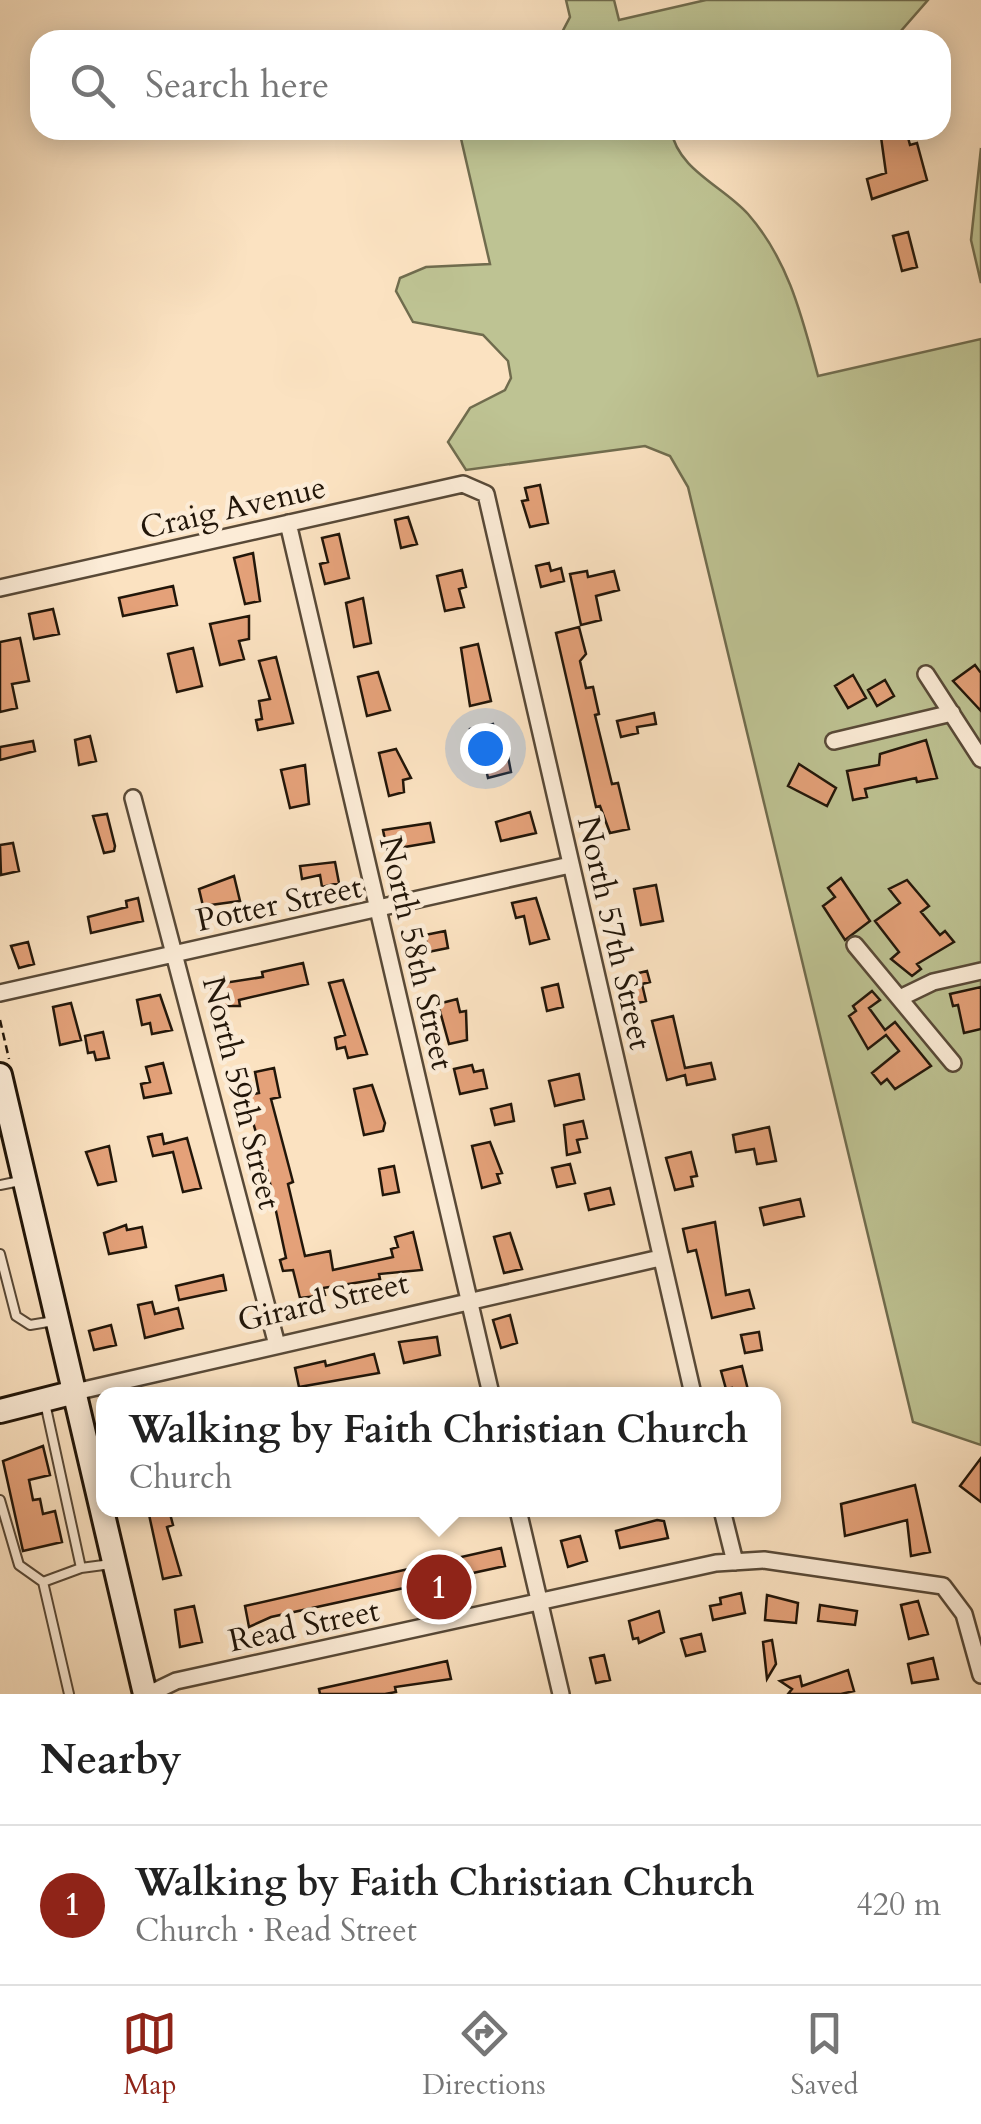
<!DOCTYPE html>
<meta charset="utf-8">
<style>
:root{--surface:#fff;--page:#f6f6f6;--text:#222;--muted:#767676;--line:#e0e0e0;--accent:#8f2418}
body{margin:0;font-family:Cardo,serif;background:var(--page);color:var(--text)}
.you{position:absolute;left:485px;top:748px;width:35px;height:35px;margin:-25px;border:8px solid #fff;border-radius:50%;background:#1a73e8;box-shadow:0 0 0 15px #1a73e833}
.badge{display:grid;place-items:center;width:65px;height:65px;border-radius:50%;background:var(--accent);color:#fff;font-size:32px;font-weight:700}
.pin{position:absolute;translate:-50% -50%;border:5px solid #fff;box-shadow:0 2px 10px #0006}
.popup{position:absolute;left:96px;top:1387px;width:685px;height:130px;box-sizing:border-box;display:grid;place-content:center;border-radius:20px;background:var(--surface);filter:drop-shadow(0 2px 8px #0005);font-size:32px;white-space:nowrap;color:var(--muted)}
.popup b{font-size:38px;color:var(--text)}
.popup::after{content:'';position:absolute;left:50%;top:100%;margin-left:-20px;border:20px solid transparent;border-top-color:var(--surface)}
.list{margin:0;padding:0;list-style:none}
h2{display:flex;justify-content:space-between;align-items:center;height:130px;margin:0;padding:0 40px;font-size:42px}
h2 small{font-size:32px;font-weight:400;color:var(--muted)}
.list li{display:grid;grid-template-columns:65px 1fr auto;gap:30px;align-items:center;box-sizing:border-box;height:160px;padding:0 40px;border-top:2px solid var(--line)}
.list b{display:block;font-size:38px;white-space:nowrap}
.list p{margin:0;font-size:32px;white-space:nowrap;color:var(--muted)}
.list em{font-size:32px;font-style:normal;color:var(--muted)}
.icon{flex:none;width:55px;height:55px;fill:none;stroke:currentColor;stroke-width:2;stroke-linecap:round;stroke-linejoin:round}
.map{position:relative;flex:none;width:981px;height:1694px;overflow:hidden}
.search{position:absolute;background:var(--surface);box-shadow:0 5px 25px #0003;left:30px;right:30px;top:30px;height:110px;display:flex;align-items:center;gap:25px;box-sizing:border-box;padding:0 35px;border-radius:30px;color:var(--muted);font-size:38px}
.sheet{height:290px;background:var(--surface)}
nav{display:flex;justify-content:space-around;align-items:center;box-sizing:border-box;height:140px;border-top:2px solid var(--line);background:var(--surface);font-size:28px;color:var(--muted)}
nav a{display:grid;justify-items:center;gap:5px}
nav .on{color:var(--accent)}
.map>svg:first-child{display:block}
.green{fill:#bec393;stroke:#706c4e;stroke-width:2.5}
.building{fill:#e4a179;stroke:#221609;stroke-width:2.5}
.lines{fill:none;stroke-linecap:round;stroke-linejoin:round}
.lane-casing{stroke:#584937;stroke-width:12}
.street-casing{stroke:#584937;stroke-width:20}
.secondary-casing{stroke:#221609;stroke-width:28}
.path{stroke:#221609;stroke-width:2.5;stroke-dasharray:8 5;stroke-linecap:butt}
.lane{stroke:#fcecd7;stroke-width:8}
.street{stroke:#fcecd7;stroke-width:15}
.secondary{stroke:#fcecd7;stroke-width:22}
.labels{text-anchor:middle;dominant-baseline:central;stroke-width:9;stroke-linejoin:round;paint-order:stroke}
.street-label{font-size:32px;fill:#221609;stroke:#fcecd7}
</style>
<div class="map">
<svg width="981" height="1694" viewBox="0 0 981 1694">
<rect width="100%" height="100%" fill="#fbe2c1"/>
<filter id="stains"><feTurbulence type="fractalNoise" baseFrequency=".002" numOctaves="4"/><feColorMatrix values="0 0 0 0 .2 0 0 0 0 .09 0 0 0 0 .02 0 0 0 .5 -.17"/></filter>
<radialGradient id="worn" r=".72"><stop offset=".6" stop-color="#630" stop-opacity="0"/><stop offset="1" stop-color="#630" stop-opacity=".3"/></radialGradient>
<path class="green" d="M 566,0 L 614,0 L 619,20 L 706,0 L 928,0 L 893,40 L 558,40 L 570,17 Z
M 459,130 L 671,130 C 678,170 723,186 748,214 C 789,261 802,317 818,376 L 981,339 L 981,1445 L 913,1422 L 688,487 L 670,456 L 645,446 L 466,470 L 448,442 L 470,408 L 505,390 L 511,378 L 508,361 L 483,335 L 413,322 L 396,291 L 400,278 L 426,267 L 490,264 Z
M 981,148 L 981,283 L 971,240 Z"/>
<path class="building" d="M 880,130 L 906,130 L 910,145 L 917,143 L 927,180 L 872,199 L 867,179 L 886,173 Z
M 908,232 L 917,267 L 902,271 L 893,236 Z
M 540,485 L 548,523 L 530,527 L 522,501 L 528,500 L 525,488 Z
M 408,517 L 417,544 L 401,548 L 395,520 Z
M 339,534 L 349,578 L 325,584 L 320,564 L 328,562 L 322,538 Z
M 253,553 L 260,601 L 245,604 L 234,558 Z
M 549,563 L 551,571 L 561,568 L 564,581 L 541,587 L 536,566 Z
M 462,570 L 466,587 L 459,589 L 464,607 L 445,611 L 437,576 Z
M 587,571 L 588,577 L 614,571 L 619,590 L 596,596 L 601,620 L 581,625 L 570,574 Z
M 173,586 L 177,605 L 123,616 L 119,598 Z
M 363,598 L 371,643 L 354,647 L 346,603 Z
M 53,609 L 59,634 L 34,639 L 29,614 Z
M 249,616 L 249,639 L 239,641 L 244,659 L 220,665 L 210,624 Z
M 579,627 L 586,654 L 580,661 L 586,688 L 593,687 L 599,714 L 595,715 L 612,784 L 618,783 L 629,829 L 610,833 L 600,806 L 596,807 L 556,633 Z
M 20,638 L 29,681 L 12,684 L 17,708 L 0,712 L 0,642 Z
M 478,644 L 491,701 L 470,706 L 461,648 Z
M 193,648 L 202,686 L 177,692 L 168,654 Z
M 276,657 L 293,723 L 258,730 L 256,720 L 262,719 L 259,701 L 270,699 L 259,661 Z
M 975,665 L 981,673 L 981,711 L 953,681 Z
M 378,672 L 390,710 L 367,716 L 358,677 Z
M 853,675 L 866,698 L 848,708 L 835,686 Z
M 885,680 L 894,696 L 877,706 L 868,690 Z
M 654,713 L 656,724 L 637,727 L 638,733 L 621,737 L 617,721 Z
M 493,724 L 498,748 L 506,746 L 511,772 L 488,778 L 484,761 L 475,763 L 470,729 Z
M 90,736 L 96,761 L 79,765 L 75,740 Z
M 926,740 L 937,778 L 917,782 L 916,778 L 865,789 L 867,797 L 853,800 L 847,771 L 879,765 L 880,754 Z
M 33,741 L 35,751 L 0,760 L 0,747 Z
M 396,749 L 411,778 L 403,780 L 404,792 L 389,796 L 379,753 Z
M 799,764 L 836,788 L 827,806 L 788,786 Z
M 305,765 L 309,804 L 290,808 L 281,770 Z
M 530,812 L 536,833 L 501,841 L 496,822 Z
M 107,814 L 115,846 L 114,851 L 104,853 L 93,816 Z
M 430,823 L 434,842 L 387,850 L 383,830 Z
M 13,843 L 19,871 L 1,875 L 0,845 Z
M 335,862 L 339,883 L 322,887 L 320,875 L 302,879 L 300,866 Z
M 234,876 L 240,901 L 203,906 L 199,889 Z
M 841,878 L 870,921 L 845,940 L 823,906 L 835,897 L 828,888 Z
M 907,880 L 929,906 L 921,912 L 940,935 L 945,931 L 954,942 L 917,964 L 921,969 L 912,976 L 891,959 L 899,952 L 875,921 L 900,903 L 889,889 Z
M 656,885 L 663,921 L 641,925 L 634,889 Z
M 138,898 L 143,921 L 91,933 L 88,917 L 127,907 L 126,901 Z
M 536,898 L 549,939 L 530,944 L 524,916 L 516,918 L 512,903 Z
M 445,931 L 448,948 L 428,952 L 425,935 Z
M 28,942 L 34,964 L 19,968 L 11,946 Z
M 303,963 L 308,984 L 239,1000 L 240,1006 L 215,1006 L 211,985 L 263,977 L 262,972 Z
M 647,971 L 650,982 L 642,984 L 646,1001 L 633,1004 L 626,976 Z
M 343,980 L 367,1054 L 348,1058 L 345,1047 L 337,1049 L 335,1038 L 345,1035 L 329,983 Z
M 558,984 L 563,1007 L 547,1011 L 542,988 Z
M 981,987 L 981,1029 L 964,1033 L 958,1005 L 953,1006 L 950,994 Z
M 872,991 L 880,1000 L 869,1008 L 885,1030 L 895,1022 L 931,1066 L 895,1089 L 887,1079 L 881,1084 L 872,1073 L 899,1051 L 886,1035 L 868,1049 L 849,1016 L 856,1011 L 853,1006 Z
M 160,995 L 172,1030 L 152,1034 L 150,1023 L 142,1025 L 137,1000 Z
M 457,999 L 460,1012 L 466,1011 L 467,1040 L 449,1044 L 438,1004 Z
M 71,1003 L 81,1040 L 60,1045 L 53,1007 Z
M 673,1016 L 685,1068 L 711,1063 L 715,1079 L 687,1085 L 685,1075 L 667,1080 L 652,1021 Z
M 103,1032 L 109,1058 L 96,1060 L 94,1052 L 88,1053 L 85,1036 Z
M 163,1063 L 171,1093 L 144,1098 L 141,1084 L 150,1082 L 146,1067 Z
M 472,1065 L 474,1072 L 483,1070 L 487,1088 L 460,1094 L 454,1069 Z
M 274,1068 L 280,1097 L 271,1099 L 293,1182 L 288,1184 L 305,1256 L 330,1251 L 333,1270 L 393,1257 L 391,1249 L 398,1247 L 395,1237 L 413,1232 L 422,1270 L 379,1274 L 380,1279 L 323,1288 L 325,1295 L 300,1298 L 293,1270 L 283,1271 L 280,1260 L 286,1258 L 267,1169 L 245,1096 L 259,1093 L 255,1072 Z
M 579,1074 L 584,1099 L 555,1106 L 549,1081 Z
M 372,1085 L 385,1123 L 383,1131 L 364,1135 L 354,1089 Z
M 511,1104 L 514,1121 L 495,1125 L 491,1109 Z
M 583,1121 L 587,1138 L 577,1140 L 580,1152 L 567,1155 L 564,1125 Z
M 769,1127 L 776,1161 L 757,1164 L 754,1149 L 736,1152 L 733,1135 Z
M 162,1134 L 164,1144 L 187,1138 L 201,1188 L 183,1192 L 173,1152 L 153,1156 L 148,1137 Z
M 490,1142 L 502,1173 L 497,1174 L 500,1183 L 482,1188 L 472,1146 Z
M 109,1146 L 116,1181 L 98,1185 L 86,1152 Z
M 691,1152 L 697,1176 L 691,1177 L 693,1186 L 675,1190 L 666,1158 Z
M 570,1164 L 575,1183 L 557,1187 L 552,1168 Z
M 394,1166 L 399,1192 L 383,1195 L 379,1169 Z
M 610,1188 L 614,1204 L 589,1210 L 585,1194 Z
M 800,1199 L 804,1216 L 764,1225 L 760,1208 Z
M 715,1222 L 726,1295 L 749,1290 L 754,1308 L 712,1318 L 696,1250 L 688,1252 L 683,1229 Z
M 126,1225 L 127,1230 L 142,1227 L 146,1247 L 109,1254 L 104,1233 Z
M 510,1233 L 522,1269 L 504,1273 L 494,1237 Z
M 223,1275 L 226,1290 L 179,1300 L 176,1286 Z
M 152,1302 L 155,1314 L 178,1308 L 183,1328 L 145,1338 L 138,1305 Z
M 510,1315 L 517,1343 L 501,1348 L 493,1320 Z
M 111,1325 L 116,1345 L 94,1350 L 89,1331 Z
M 759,1332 L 762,1350 L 745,1353 L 741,1335 Z
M 437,1337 L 440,1355 L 404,1363 L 399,1342 Z
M 374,1354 L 379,1373 L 299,1387 L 295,1368 L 325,1361 L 326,1366 Z
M 742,1366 L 749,1394 L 734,1394 L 732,1388 L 726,1389 L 721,1371 Z
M 43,1446 L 50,1475 L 29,1480 L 33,1500 L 40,1499 L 43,1514 L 55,1511 L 62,1542 L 23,1551 L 3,1461 Z
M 981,1458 L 981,1502 L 960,1486 Z
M 915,1485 L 930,1552 L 911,1556 L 907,1520 L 845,1536 L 841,1504 Z
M 148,1510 L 169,1510 L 173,1525 L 167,1527 L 181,1575 L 163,1579 Z
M 657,1520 L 664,1521 L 668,1538 L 620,1548 L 616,1531 Z
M 580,1536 L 587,1561 L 568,1567 L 561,1541 Z
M 501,1548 L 505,1566 L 271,1617 L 249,1627 L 245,1606 Z
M 741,1593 L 745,1613 L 713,1620 L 710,1606 L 721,1604 L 720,1598 Z
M 767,1595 L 798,1603 L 796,1623 L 765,1620 Z
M 918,1601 L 928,1634 L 909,1639 L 901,1605 Z
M 820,1605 L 857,1611 L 855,1625 L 818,1621 Z
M 194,1606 L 202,1642 L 180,1647 L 175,1610 Z
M 659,1611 L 664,1632 L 639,1643 L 638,1638 L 633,1639 L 629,1621 Z
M 701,1634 L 705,1651 L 686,1656 L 681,1639 Z
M 772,1640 L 776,1664 L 767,1679 L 763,1642 Z
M 604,1655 L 610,1680 L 596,1683 L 590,1658 Z
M 933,1658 L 938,1679 L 912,1683 L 908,1664 Z
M 447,1661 L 451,1679 L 395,1687 L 396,1692 L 385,1694 L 320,1694 L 319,1689 Z
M 848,1670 L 854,1691 L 841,1694 L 788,1694 L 792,1689 L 780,1681 L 800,1676 L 802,1686 Z"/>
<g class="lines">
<defs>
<path id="lane" d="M 0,1185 L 20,1181
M 0,1254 L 16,1316 L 30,1325 L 54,1321
M 45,1403 L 81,1568 L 43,1582 L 69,1694
M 0,1500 L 19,1565 L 43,1582
M 81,1568 L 111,1564"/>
<path id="street" d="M 288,523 L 491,1394
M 0,588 L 463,484 L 486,494 L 693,1394
M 926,674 L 981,759
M 834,741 L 952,713
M 133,798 L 277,1345
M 855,945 L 953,1063
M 0,993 L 570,865
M 902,997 L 933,982 L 981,971
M 75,1392 L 660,1258
M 518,1510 L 561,1694
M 722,1510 L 735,1562
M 149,1694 L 176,1681 L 716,1563 L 764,1560 L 943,1586 L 964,1614 L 981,1675"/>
<path id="secondary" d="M 0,1075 L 145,1694
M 0,1411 L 75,1392"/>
</defs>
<use href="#lane" class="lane-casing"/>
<use href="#street" class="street-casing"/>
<use href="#secondary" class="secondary-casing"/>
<path class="path" d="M 0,1020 L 9,1059"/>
<use href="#lane" class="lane"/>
<use href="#street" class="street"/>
<use href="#secondary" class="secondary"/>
</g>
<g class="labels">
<g class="street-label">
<text transform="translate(233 508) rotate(-13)">Craig Avenue</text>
<text transform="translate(279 904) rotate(-12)">Potter Street</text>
<text transform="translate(614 933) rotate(77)">North 57th Street</text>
<text transform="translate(416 953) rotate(77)">North 58th Street</text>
<text transform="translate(241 1093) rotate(76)">North 59th Street</text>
<text transform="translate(323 1302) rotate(-13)">Girard Street</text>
<text transform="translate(304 1626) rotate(-12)">Read Street</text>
</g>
</g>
<rect width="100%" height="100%" filter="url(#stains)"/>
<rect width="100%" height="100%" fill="url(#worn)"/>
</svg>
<div class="you"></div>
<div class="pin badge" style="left:439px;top:1587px">1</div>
<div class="popup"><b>Walking by Faith Christian Church</b>Church</div>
<div class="search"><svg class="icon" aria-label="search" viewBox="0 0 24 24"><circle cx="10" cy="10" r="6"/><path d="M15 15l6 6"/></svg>Search here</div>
</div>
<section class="sheet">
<h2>Nearby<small></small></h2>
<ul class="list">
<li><span class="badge">1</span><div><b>Walking by Faith Christian Church</b><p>Church · Read Street</p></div><em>420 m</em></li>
</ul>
</section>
<nav>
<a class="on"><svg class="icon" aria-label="map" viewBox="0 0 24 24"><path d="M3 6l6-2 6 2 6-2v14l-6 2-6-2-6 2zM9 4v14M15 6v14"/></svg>Map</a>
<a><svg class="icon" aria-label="directions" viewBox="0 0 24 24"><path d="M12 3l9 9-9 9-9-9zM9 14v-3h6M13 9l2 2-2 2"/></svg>Directions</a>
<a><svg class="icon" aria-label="saved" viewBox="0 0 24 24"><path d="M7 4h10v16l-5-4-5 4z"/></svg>Saved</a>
</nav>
